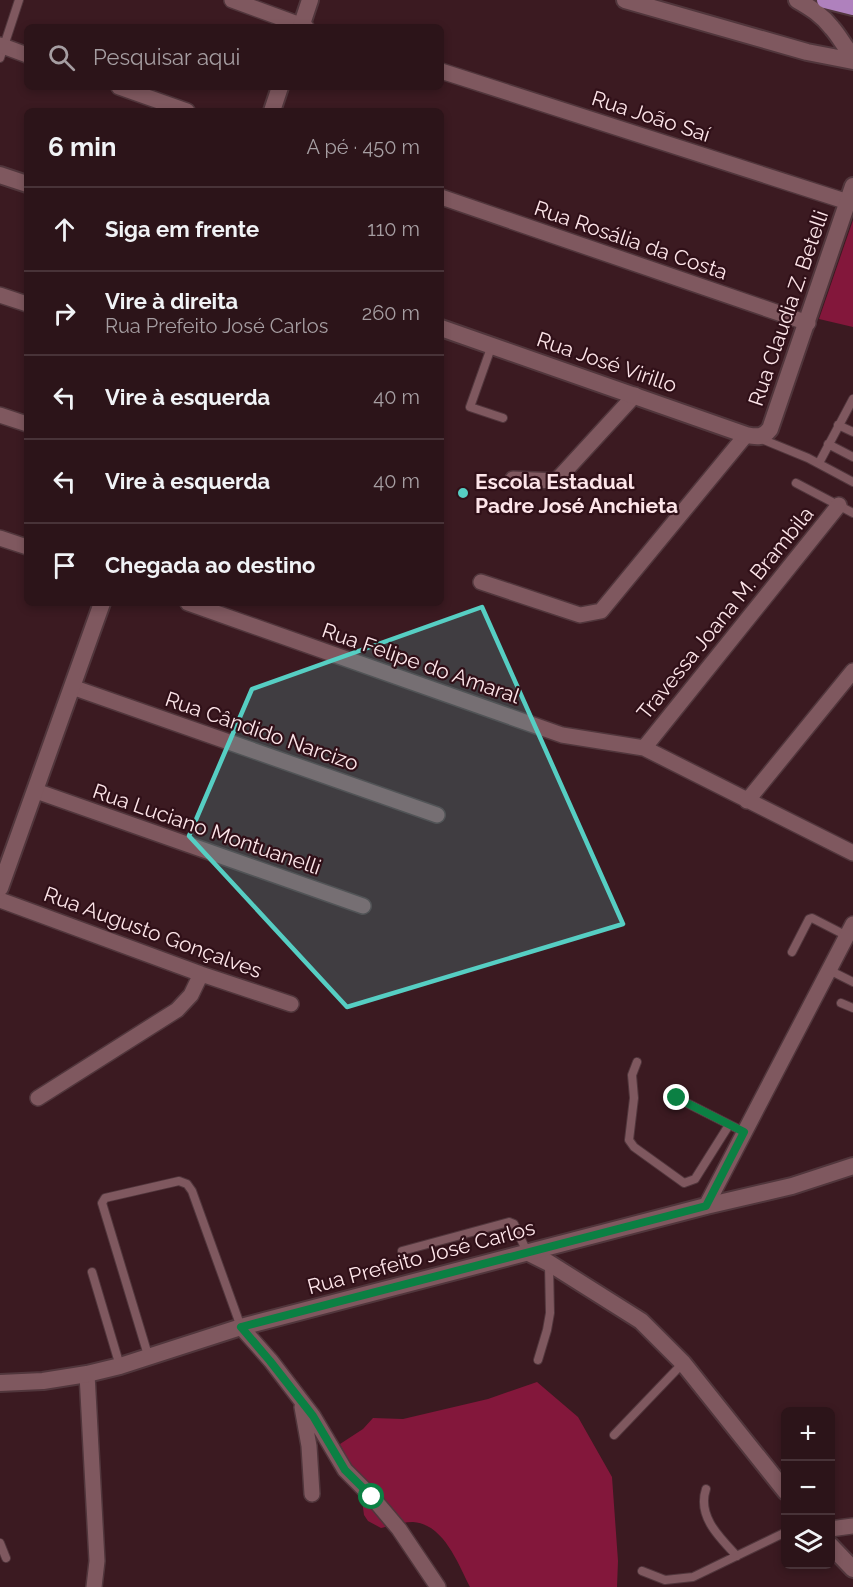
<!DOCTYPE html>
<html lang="pt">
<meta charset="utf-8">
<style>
:root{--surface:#2c1419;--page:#382126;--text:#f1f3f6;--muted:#a69ea2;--line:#483338}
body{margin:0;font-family:Raleway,sans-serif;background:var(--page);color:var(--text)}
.controls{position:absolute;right:18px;bottom:18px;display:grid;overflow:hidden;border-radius:9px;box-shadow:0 3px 9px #0003}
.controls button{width:54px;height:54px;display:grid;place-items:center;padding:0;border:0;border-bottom:2px solid var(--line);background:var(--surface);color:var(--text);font:30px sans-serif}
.stop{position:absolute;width:18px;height:18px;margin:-14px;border:4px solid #0b8043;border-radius:50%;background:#fff}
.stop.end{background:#0b8043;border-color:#fff;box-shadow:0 2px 6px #0008}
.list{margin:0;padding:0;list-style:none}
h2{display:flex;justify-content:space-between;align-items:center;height:78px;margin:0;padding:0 24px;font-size:26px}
h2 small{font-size:20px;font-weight:400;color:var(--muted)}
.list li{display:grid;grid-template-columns:39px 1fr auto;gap:18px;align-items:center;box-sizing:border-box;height:84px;padding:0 24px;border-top:2px solid var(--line)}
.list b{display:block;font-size:22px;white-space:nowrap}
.list p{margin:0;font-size:20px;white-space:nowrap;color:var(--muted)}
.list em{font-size:20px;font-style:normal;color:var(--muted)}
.icon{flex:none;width:33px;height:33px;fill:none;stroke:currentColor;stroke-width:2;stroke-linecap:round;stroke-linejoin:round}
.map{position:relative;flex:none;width:853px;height:1587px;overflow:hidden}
.search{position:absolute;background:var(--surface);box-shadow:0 3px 9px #0003;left:24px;top:24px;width:420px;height:66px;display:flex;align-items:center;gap:15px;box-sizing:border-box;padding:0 21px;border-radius:9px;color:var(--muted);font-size:22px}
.panel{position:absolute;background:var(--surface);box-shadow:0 3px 9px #0003;left:24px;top:108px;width:420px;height:498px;border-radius:9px}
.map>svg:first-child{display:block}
.green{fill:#83173b}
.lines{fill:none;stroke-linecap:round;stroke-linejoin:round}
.service-casing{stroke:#51363c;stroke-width:10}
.minor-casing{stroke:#51363c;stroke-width:18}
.tertiary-casing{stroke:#51363c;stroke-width:20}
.secondary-casing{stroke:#51363c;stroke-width:20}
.primary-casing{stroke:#51363c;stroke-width:20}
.service{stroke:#7f585f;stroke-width:8}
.minor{stroke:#7f585f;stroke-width:15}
.tertiary{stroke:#7f585f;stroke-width:16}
.secondary{stroke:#7f585f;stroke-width:16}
.primary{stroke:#af81bd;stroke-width:16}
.route{stroke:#0b8043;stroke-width:8}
.marked{fill:#56cec3;fill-opacity:0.2;stroke:#56cec3;stroke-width:4.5;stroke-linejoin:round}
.poi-dot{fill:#56cec3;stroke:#301018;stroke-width:2}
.labels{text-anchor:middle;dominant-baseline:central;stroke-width:4.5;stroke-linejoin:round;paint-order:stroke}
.street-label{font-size:21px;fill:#fde5e9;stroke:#301018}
.poi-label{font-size:21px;font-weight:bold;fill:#fde5e9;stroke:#301018;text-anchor:start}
</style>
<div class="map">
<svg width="853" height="1587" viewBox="0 0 853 1587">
<rect width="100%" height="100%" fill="#3b1a21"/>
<path class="green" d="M 853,220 L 853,327 L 819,319 Z
M 537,1382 L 578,1417 L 612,1477 L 618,1561 L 617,1587 L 470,1587 C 458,1564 444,1524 413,1522 C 403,1522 391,1526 381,1528 L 368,1521 L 364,1515 L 360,1486 L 340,1444 L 363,1429 L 373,1418 L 403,1419 L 488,1399 Z"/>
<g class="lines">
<defs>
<path id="service" d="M 0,58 L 19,0
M 492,345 L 470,407 L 503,418
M 838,425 L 853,432
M 759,438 L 808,458 L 853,482
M 828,444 L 853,457
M 819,463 L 853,399
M 796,483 L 853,513
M 792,952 L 809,919 L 812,918 L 849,937
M 829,970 L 853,982
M 841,1003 L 853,1008
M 637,1062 L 632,1075 L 634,1098 L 629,1140 L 634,1147 L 684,1183 L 695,1179 L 729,1125
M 677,1098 L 744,1132
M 402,1251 L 509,1222 L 514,1224 L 527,1252
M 92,1272 L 120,1366
M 148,1355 L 102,1203 L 105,1198 L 179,1181 L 187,1184 L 192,1191 L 241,1327
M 538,1360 L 547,1330 L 550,1313 L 549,1265
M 614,1435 L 683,1363
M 706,1489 C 697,1516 719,1537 737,1556
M 0,1543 L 6,1558
M 642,1571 L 665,1580 L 693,1577 L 786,1532"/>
<path id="minor" d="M 232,0 L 306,27
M 0,45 L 27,55
M 441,71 L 848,202
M 119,87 L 187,111
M 441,197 L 808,323
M 0,295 L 27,304
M 0,415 L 27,424
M 513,479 L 556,481 L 635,395
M 0,538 L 27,547
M 481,582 L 580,615 L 601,611 L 746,435
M 188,603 L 562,735 L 644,748 L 853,853
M 72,687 L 437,815
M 644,748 L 839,505
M 36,791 L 363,906
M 747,801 L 853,671
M 0,900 L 201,974 L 291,1004
M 38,1098 L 177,1010 L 191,995 L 201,974
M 706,1206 L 853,924
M 241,1327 L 271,1361 L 313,1416 L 345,1470 L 372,1497 L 399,1529 L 438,1587
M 87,1374 L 97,1561 L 94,1587
M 302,1407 L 309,1446 L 312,1494
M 830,1529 L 853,1526"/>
<path id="tertiary" d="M 625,0 L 807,52 L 853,61
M 797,0 C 811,8 822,15 832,28 C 840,37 845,48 853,56
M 301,27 L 310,0
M 272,111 L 280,87
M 0,175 L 27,184
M 441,328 L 746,435 C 757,437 763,438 770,429 L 853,186
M 0,888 L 102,603
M 527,1252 L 549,1263 L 641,1321 L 683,1363 L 786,1492
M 830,1545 L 853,1569"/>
<path id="secondary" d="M 0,1383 L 43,1381 L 87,1374 L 120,1366 L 241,1327 L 706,1206 L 792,1186 L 853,1166"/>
<path id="primary" d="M 825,0 L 853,7"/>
</defs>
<use href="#service" class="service-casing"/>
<use href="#minor" class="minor-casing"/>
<use href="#tertiary" class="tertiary-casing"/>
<use href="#secondary" class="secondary-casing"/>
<use href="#primary" class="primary-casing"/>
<use href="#service" class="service"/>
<use href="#minor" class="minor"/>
<use href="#tertiary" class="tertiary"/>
<use href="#secondary" class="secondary"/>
<use href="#primary" class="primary"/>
</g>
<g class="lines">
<path class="route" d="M 372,1497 L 345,1470 L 313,1416 L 270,1361 L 241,1327 L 706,1206 L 744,1132 L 677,1098"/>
</g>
<path class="marked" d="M 482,607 L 623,924 L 347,1007 L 189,836 L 252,689 Z"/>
<circle class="poi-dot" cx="463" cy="493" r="6"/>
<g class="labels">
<g class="street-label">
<text transform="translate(651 116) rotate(18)">Rua João Saí</text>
<text transform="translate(631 240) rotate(19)">Rua Rosália da Costa</text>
<text transform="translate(788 308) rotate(-71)">Rua Claudia Z. Betelli</text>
<text transform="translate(607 362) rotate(19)">Rua José Virillo</text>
<text transform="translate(725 613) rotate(-51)">Travessa Joana M. Brambila</text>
<text transform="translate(421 663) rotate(19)">Rua Felipe do Amaral</text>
<text transform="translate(262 731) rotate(19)">Rua Cândido Narcizo</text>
<text transform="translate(207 829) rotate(19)">Rua Luciano Montuanelli</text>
<text transform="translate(153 932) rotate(20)">Rua Augusto Gonçalves</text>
<text transform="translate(421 1257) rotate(-15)">Rua Prefeito José Carlos</text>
</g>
<g class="poi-label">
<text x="475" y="481">Escola Estadual<tspan x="475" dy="24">Padre José Anchieta</tspan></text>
</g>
</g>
</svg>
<div class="controls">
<button>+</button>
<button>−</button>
<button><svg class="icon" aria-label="layers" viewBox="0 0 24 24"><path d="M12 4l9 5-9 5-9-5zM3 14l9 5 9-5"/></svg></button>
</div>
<div class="stop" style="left:372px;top:1497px"></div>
<div class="stop end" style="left:677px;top:1098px"></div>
<div class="search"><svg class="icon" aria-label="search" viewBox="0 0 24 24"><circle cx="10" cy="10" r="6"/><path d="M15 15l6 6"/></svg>Pesquisar aqui</div>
<section class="panel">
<h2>6 min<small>A pé · 450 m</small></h2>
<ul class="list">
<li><svg class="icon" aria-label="ahead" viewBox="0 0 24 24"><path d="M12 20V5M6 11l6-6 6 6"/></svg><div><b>Siga em frente</b></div><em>110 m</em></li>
<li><svg class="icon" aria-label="right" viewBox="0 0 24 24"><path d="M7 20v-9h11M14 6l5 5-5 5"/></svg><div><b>Vire à direita</b><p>Rua Prefeito José Carlos</p></div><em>260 m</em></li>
<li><svg class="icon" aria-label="left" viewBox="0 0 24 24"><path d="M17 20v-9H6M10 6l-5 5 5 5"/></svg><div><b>Vire à esquerda</b></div><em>40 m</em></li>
<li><svg class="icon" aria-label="left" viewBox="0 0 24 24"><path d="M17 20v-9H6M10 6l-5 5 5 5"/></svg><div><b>Vire à esquerda</b></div><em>40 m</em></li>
<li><svg class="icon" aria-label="arrive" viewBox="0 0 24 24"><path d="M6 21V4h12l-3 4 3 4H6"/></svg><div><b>Chegada ao destino</b></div></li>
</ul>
</section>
</div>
